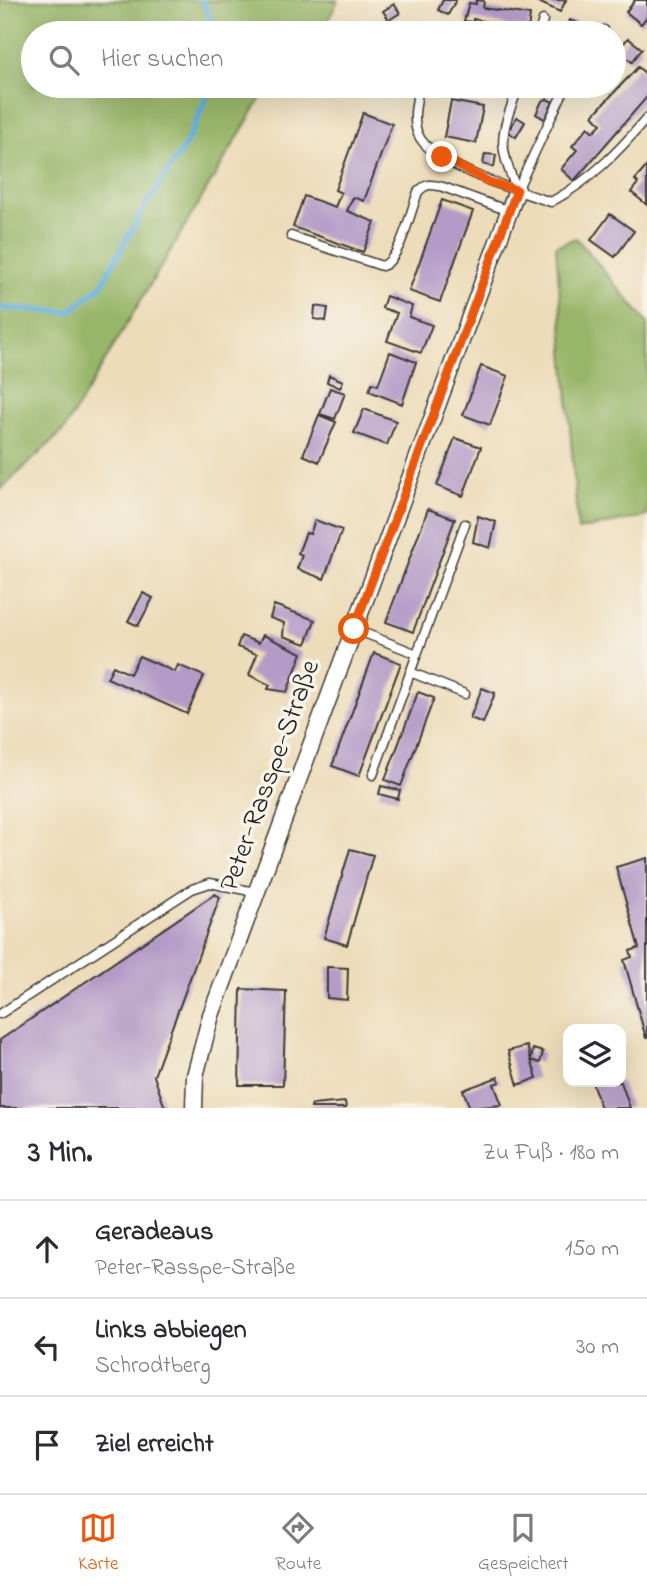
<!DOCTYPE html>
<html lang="de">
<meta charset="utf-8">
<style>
:root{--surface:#fff;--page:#f2f2f3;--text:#2b2b33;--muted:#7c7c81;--line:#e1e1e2;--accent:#ea580c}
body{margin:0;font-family:"Indie Flower",sans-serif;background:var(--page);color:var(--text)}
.controls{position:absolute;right:21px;bottom:21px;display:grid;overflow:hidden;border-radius:14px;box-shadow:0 7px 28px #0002}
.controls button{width:63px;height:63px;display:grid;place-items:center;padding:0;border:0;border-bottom:2px solid var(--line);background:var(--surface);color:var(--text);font:35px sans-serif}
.stop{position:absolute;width:21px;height:21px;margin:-16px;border:5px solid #ea580c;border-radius:50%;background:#fff}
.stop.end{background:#ea580c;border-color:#fff;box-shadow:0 2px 7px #0008}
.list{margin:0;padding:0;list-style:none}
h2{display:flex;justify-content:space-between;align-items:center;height:91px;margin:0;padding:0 28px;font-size:30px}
h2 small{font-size:23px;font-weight:400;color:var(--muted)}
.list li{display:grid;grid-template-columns:46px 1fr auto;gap:21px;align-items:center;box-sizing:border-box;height:98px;padding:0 28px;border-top:2px solid var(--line)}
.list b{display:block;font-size:26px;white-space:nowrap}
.list p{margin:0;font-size:23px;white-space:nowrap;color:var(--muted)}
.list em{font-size:23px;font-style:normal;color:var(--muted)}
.icon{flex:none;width:38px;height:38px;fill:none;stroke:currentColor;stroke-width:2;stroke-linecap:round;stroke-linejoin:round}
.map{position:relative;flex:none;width:647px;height:1108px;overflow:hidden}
.search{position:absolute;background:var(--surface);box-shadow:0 7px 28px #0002;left:21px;right:21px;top:21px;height:77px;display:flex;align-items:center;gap:18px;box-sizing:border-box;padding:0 24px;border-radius:38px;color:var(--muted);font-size:26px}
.sheet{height:385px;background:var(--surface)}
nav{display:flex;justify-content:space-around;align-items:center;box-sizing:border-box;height:98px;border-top:2px solid var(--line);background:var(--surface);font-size:19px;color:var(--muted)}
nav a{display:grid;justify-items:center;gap:4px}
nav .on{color:var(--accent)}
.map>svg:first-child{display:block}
.forest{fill:#98b669;stroke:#5a6942;stroke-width:2}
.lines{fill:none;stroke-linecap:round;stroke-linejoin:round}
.stream{stroke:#60aeda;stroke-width:6}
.building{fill:#b49bc7}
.service-casing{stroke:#3b3934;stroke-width:11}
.minor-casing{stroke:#3b3934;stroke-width:19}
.service{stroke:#fff;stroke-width:8}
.minor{stroke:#fff;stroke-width:16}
.route{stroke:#ea580c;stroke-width:9}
.labels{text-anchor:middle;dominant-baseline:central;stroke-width:7;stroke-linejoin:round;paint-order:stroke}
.street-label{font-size:28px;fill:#1c1c1c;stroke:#f7f3e8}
</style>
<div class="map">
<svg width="647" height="1108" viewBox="0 0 647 1108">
<rect width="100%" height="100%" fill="#f7f3e8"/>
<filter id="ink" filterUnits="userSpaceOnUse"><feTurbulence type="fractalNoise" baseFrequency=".0143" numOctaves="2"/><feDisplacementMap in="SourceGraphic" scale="14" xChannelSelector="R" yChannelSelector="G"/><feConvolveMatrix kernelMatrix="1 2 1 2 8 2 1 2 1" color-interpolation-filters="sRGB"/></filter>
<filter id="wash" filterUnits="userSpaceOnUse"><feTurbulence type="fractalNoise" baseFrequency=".00686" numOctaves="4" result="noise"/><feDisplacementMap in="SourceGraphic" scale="28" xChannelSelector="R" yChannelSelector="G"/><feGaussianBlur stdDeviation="1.57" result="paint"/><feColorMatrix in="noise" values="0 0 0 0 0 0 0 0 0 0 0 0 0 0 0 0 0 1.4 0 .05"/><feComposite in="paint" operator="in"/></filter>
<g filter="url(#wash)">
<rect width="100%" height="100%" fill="#eddcb9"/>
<path class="forest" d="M 0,0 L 338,0 L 323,33 L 33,33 L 33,86 L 268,86 L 64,430 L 0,490 Z
M 576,238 L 647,322 L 647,516 L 578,530 L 556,246 Z"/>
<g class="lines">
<path class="stream" d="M 202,0 L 214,28
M 0,308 L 69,312 L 101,286 L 140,215 L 187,142 L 212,86"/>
</g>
<g id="blocks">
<path class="building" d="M 443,0 L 456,0 L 448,15 L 438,10 Z
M 476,0 L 484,1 L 483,8 L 530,15 L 528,29 L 473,19 L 473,22 L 464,21 L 469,3 L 476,4 Z
M 534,0 L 566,0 L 560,12 Z
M 635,0 L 647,0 L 647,17 L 641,24 L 626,12 Z
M 394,4 L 400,13 L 389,20 L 383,11 Z
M 570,20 L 578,23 L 574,33 L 566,30 Z
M 628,38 L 642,49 L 632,62 L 618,51 Z
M 638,67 L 647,75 L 647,97 L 574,181 L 561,169 L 577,150 L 572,146 L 588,127 L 593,132 L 601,124 L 593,115 Z
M 532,86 L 556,86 L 550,96 Z
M 547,99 L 553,102 L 545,119 L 536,114 L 542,101 Z
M 451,101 L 483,107 L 476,143 L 444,137 Z
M 363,113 L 392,124 L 364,201 L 353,197 L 347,211 L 375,222 L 363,252 L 293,227 L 304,196 L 335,207 L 341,193 L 335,190 Z
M 517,117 L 525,122 L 516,137 L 508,132 Z
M 485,154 L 496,155 L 494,167 L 483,164 Z
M 647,166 L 647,205 L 631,192 L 638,183 L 635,180 Z
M 442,200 L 473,211 L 440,302 L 409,291 Z
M 610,214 L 634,231 L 615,257 L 591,240 Z
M 386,296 L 412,306 L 409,317 L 432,325 L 421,353 L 387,341 L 397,313 L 382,308 Z
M 315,306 L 328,308 L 326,321 L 314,319 Z
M 390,352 L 416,362 L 402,404 L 369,391 L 372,383 L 378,385 Z
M 481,366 L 508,376 L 490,425 L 463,415 Z
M 329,375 L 343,381 L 340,388 L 327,382 Z
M 330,388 L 345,393 L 335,419 L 320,414 Z
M 364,409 L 396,421 L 387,445 L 354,433 Z
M 319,415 L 336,422 L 319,462 L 303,455 Z
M 455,438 L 481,447 L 463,496 L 437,486 Z
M 428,509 L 455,519 L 413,632 L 386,622 Z
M 478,516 L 496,522 L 490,548 L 473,542 Z
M 315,520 L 342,530 L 324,579 L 297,569 L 302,555 L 298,553 L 306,533 L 310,534 Z
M 143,593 L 153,598 L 138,626 L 128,621 Z
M 274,605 L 315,620 L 306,644 L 283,636 L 284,623 L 270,618 Z
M 263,635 L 302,653 L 287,692 L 268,689 L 270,685 L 249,675 L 257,654 L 237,647 L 241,636 L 259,643 Z
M 374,653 L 401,663 L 359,776 L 332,766 Z
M 139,656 L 175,672 L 178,665 L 204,676 L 187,714 L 107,678 L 113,666 L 130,674 Z
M 482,688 L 495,693 L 483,723 L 470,718 Z
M 418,692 L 434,698 L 401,786 L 385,780 Z
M 381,786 L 400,790 L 398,799 L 379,794 Z
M 350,849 L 373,855 L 347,945 L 324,938 Z
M 647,858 L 647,1038 L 646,1038 L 624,960 L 632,957 L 630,951 L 639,948 L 616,867 Z
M 215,894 L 220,897 L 154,1076 L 165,1108 L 0,1108 L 0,1040 Z
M 327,967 L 348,968 L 347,1000 L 327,998 Z
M 241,989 L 286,991 L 283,1085 L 239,1085 Z
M 527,1046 L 531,1060 L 533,1049 L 543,1052 L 540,1063 L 531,1060 L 537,1078 L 518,1085 L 508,1051 Z
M 498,1077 L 500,1082 L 494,1084 L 502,1105 L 470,1108 L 463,1090 Z
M 592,1082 L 621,1082 L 630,1108 L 601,1108 Z
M 345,1102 L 346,1108 L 311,1108 L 312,1105 Z"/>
</g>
</g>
<g filter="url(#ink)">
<use href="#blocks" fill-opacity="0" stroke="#3b3934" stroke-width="2"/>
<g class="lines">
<defs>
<path id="service" d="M 474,29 L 492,33
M 539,33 L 543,20
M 601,33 L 604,30
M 420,86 C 416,99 412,121 418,134 C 430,165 521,192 551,202 C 591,180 618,152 647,118
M 517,190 L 566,86
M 517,190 C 496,142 501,133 519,86
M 291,236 L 382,266 C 400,261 411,210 418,192 C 426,183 432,184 443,187 L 509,211
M 354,629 L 417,654 L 465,524
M 410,672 L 465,694
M 373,775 L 417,654
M 0,1014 L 192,889 L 210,883 L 255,892"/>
<path id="minor" d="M 194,1108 L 195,1076 L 211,1015 L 517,190"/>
</defs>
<use href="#service" class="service-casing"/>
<use href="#minor" class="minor-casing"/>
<use href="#service" class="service"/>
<use href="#minor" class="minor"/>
</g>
</g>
<g class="lines" filter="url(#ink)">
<path class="route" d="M 354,629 L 517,190 L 489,182 L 442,157"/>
</g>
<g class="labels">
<g class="street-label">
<text transform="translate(271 776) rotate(-70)">Peter-Rasspe-Straße</text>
</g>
</g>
</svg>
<div class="controls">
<button><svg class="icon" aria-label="layers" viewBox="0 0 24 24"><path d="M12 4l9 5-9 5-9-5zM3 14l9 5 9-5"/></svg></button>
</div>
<div class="stop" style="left:354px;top:629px"></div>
<div class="stop end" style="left:442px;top:157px"></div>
<div class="search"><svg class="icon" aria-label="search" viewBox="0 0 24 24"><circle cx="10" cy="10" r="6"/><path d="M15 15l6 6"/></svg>Hier suchen</div>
</div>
<section class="sheet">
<h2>3 Min.<small>Zu Fuß · 180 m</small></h2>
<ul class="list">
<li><svg class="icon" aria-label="ahead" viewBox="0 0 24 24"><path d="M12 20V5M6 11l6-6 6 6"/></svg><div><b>Geradeaus</b><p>Peter-Rasspe-Straße</p></div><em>150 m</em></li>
<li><svg class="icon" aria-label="left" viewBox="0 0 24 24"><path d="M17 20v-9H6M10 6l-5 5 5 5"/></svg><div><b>Links abbiegen</b><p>Schrodtberg</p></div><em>30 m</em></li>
<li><svg class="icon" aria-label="arrive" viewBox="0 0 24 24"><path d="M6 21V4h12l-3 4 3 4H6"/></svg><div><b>Ziel erreicht</b></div></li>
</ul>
</section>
<nav>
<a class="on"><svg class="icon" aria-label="map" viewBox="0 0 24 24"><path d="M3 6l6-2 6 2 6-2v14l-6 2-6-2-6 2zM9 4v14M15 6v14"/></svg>Karte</a>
<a><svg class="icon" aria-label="directions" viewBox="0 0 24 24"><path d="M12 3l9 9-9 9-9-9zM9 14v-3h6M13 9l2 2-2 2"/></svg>Route</a>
<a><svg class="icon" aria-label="saved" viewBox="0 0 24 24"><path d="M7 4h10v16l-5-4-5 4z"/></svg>Gespeichert</a>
</nav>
